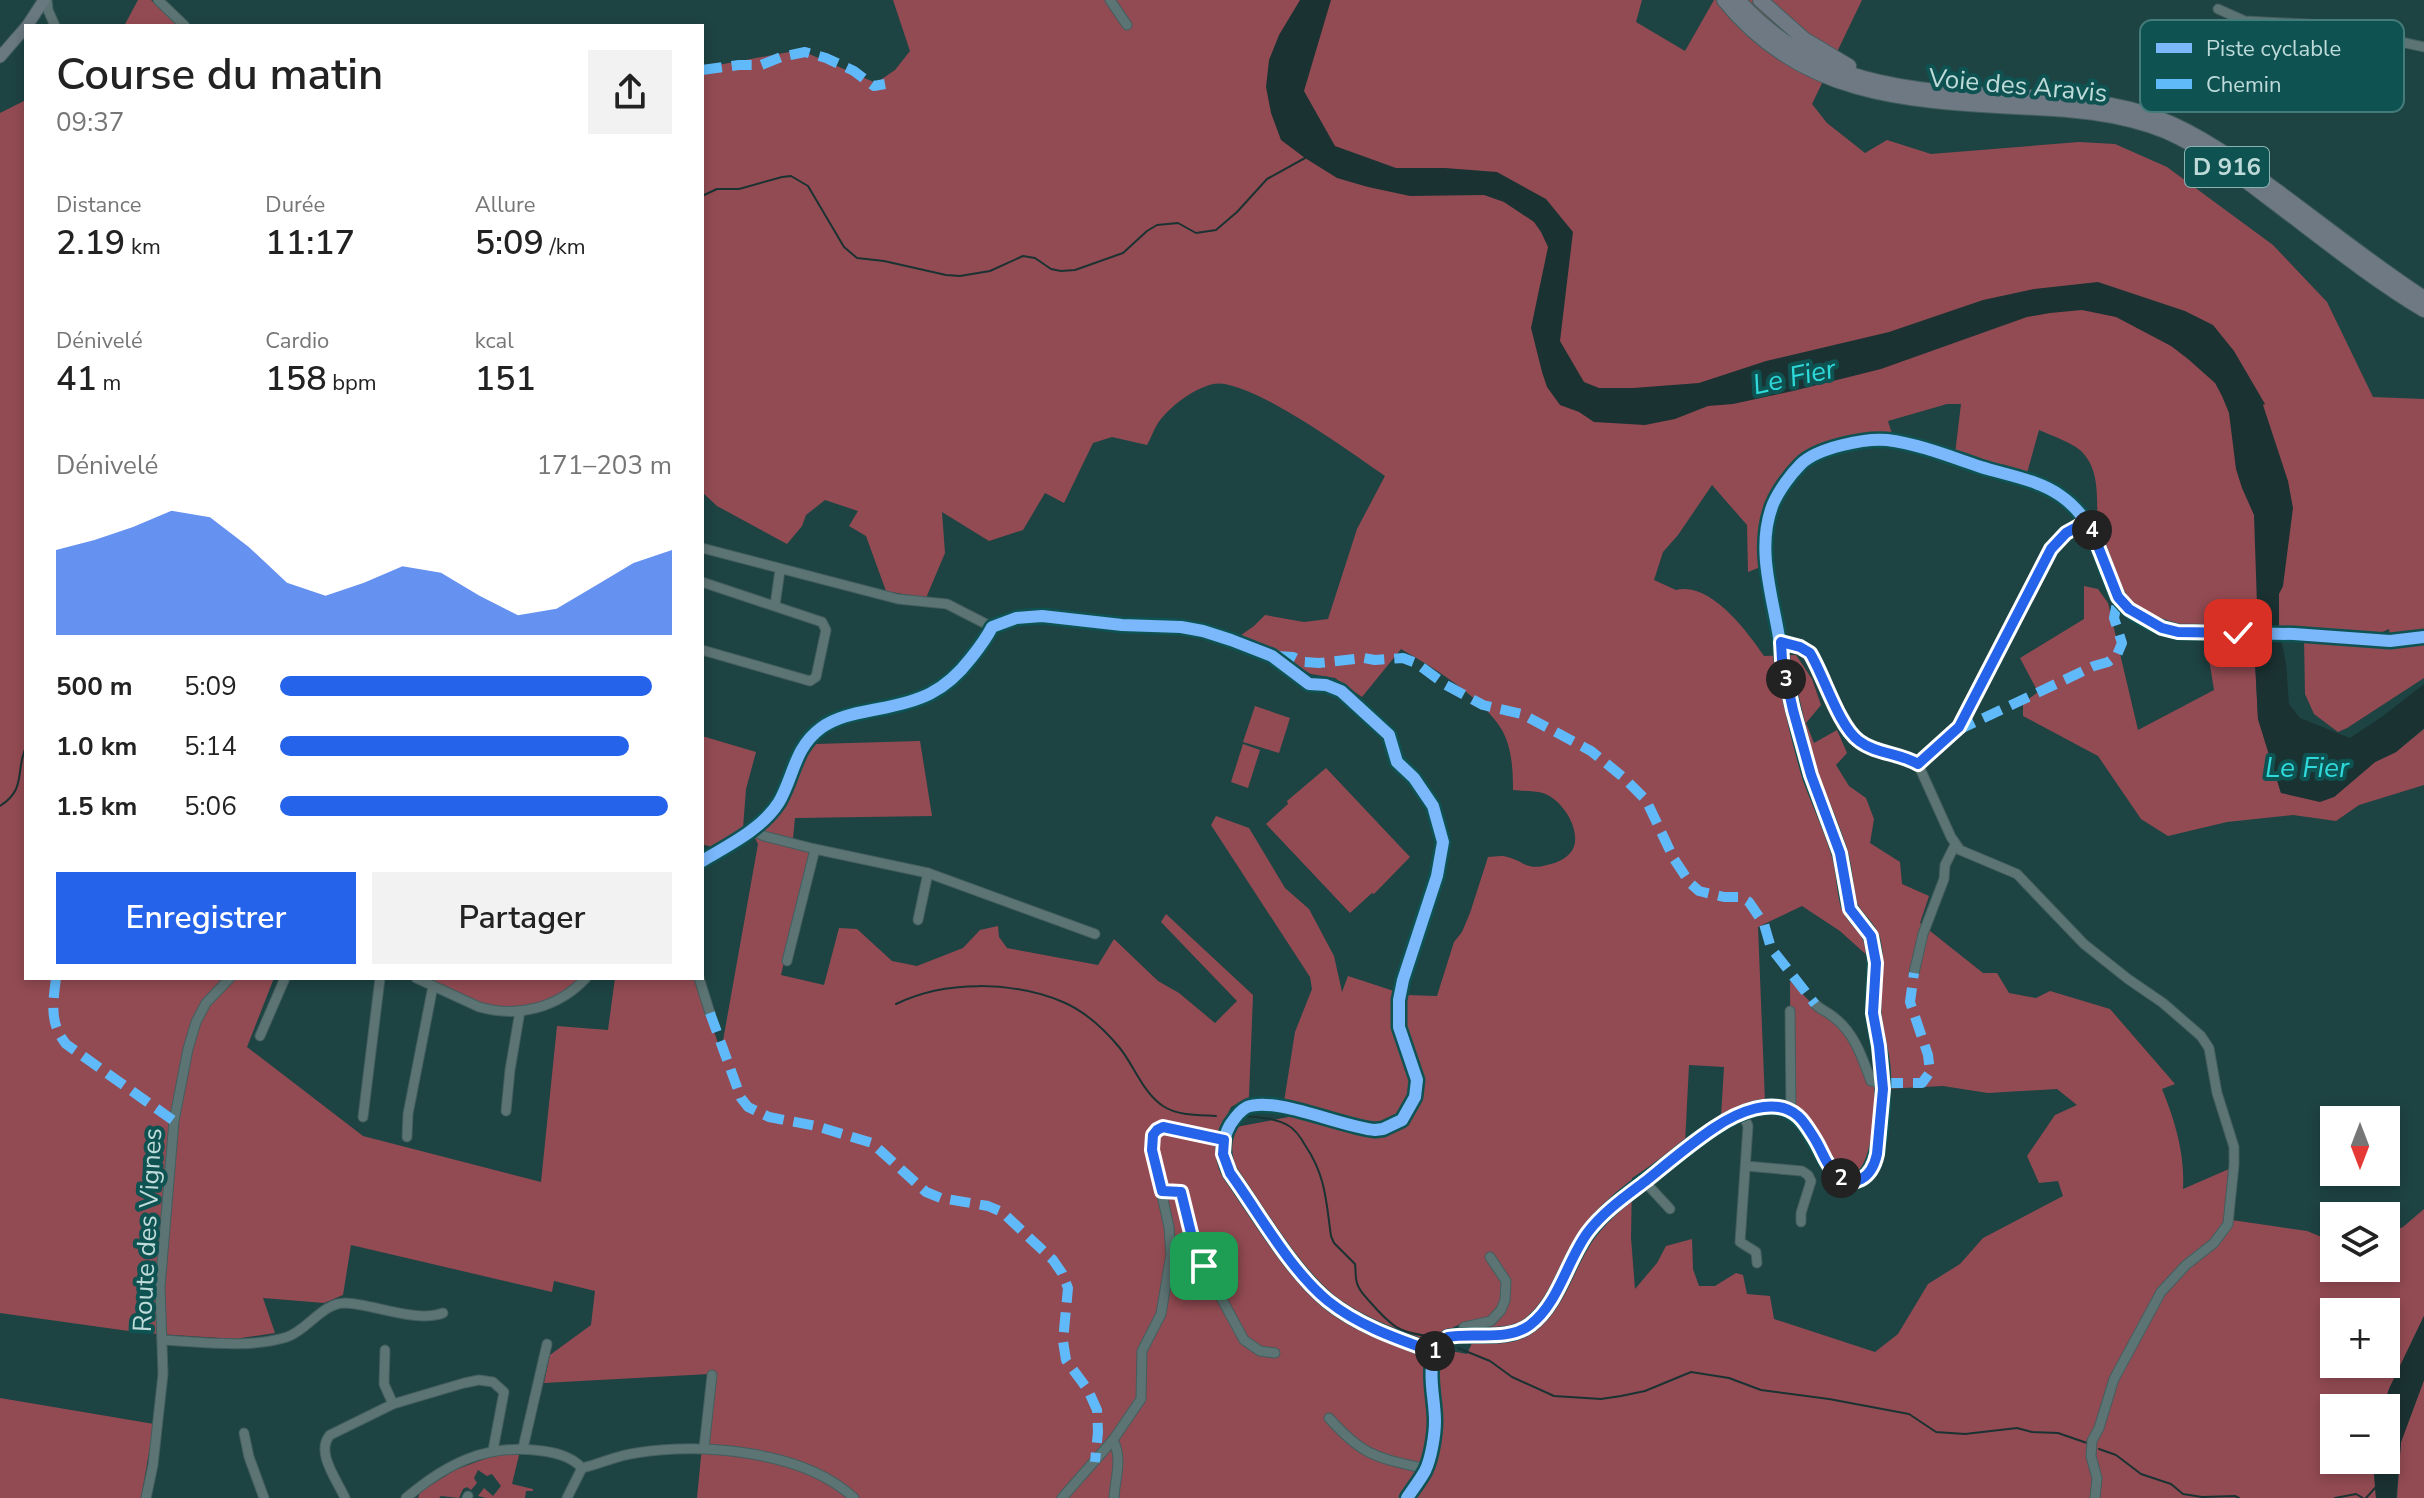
<!DOCTYPE html>
<html lang="fr">
<meta charset="utf-8">
<style>
body{margin:0;font-family:"Nunito Sans",sans-serif;background:#f2f2f2;color:#222;height:100vh;display:flex;flex-direction:column;font-size:30px;white-space:nowrap}
*{box-sizing:border-box;margin:0}
p{font-size:26px;color:#767676}
.icon{flex:none;width:44px;height:44px;fill:none;stroke:currentColor;stroke-width:2;stroke-linecap:round;stroke-linejoin:round}
.map{position:relative;flex:1;overflow:hidden}
.sheet{position:absolute;left:24px;top:24px;width:680px;height:956px;display:flex;flex-direction:column;background:#fff;border-radius:0px;box-shadow:0 4px 12px #0003}
.sheet>*{flex:none}
.needle{width:52px;rotate:180deg}
.buttons{position:absolute;left:2320px;top:1106px;display:grid;gap:16px}
.buttons a{display:grid;place-items:center;width:80px;height:80px;border-radius:0px;background:#fff;box-shadow:0 4px 12px #0003;font-size:40px}
.pin{position:absolute;display:grid;place-items:center;width:68px;height:68px;color:#fff;margin:-34px;border-radius:16px;box-shadow:0 4px 12px #0006}
.km{position:absolute;width:40px;height:40px;margin:-20px;border-radius:50%;background:#222;color:#fff;font-size:22px;line-height:40px;text-align:center}
.round{display:grid;place-items:center;flex:none;width:84px;height:84px;border-radius:0px;background:#f2f2f2}
.overview{display:flex;align-items:center;justify-content:space-between;height:136px;padding:0 32px}
h1{font-size:44px;font-weight:600;line-height:60px}
.stats{display:grid;grid-template-columns:repeat(3,1fr);gap:12px;height:136px;padding:8px 32px}
.stats div{display:grid;align-content:center}
.stats b{font-size:34px;font-weight:600}
.stats small{font-size:22px;font-weight:400}
.stats p{font-size:22px}
.chart{height:224px;padding:16px 32px}
.chart p{display:flex;justify-content:space-between}
.chart svg{width:100%;height:144px;margin-top:8px;fill:#2563eb;opacity:.7}
.action{display:flex;gap:16px;margin-top:auto;padding:16px 32px}
.action a{flex:1;height:92px;border-radius:0px;background:#2563eb;color:#fff;font-size:32px;font-weight:600;line-height:92px;text-align:center}
.action a+a{background:#f2f2f2;color:#222}
ul{padding:0 32px;list-style:none;font-size:26px}
li{display:grid;grid-template-columns:128px 96px 1fr;align-items:center;height:60px}
li i{height:20px;border-radius:10px;background:#2563eb}
.map>svg:first-child{display:block}
.green{fill:#934b53;fill-rule:evenodd}
.water{fill:#1b3232}
.lines{fill:none;stroke-linecap:round;stroke-linejoin:round}
.stream{stroke:#1b3232;stroke-width:2}
.minor-casing{stroke:#435e5e;stroke-width:11}
.major-casing{stroke:#435e5e;stroke-width:13}
.highway-casing{stroke:#435e5e;stroke-width:16}
.minor{stroke:#5c7473;stroke-width:9}
.major{stroke:#6a7880;stroke-width:11}
.highway{stroke:#6e7984;stroke-width:14}
.quiet{stroke:#60bafa;stroke-width:10;stroke-dasharray:20 10;stroke-linecap:butt}
.cycleway-casing{stroke:#0f5252;stroke-width:17}
.cycleway{stroke:#7ab7fb;stroke-width:12}
.route-casing{stroke:#fff;stroke-width:16}
.route{stroke:#2563eb;stroke-width:10}
.labels{text-anchor:middle;stroke-width:8;stroke-linejoin:round;paint-order:stroke}
.shield{fill:#0f5252;stroke:#8ab2b1;stroke-width:2}
.shield-label{font-size:24px;font-weight:bold;fill:#bedbda}
.street-label{font-size:26px;fill:#bedbda;stroke:#0f5252}
.water-label{font-size:28px;font-style:italic;fill:#2fd9da;stroke:#0f5252}
.key{fill:#0f5252;stroke:#447b7b;stroke-width:2}
.key-label{font-size:22px;fill:#bedbda}
</style>
<div class="map">
<svg width="2424" height="1498" viewBox="0 0 2424 1498">
<rect width="100%" height="100%" fill="#1e4343"/>
<g class="green">
<path d="M138,0H151L176,23L175,26H124Z"/>
<path d="M893,0H1642L1636,22L1685,51L1714,0H1862L1812,104L1827,123L1865,153L1887,140L1931,154L2079,142L2115,144L2167,167L2273,245L2327,302L2373,397L2424,399V633L2390,637L2389,629L2378,634C2333,632 2288,629 2243,627C2214,626 2185,633 2158,620C2137,611 2114,588 2114,565C2083,534 2111,484 2083,453C2076,444 2050,435 2039,430L2027,473L1955,454L1961,404H1947L1888,421L1893,437L1869,435L1838,439L1798,457L1763,509L1758,568L1748,572L1747,525L1712,485L1678,535L1663,552L1654,580L1676,590C1710,581 1747,631 1764,656L1796,655L1812,679L1821,705L1806,723L1814,743L1837,730L1847,753L1836,765L1849,786L1866,798L1874,819L1870,843L1900,862L1902,884L1929,896L1920,923L1983,973H1997L2009,993L2036,998L2050,991L2110,1009L2175,1084L2162,1089C2175,1121 2185,1154 2183,1189L2229,1169L2225,1219L2307,1231L2334,1242V1268H2386V1234L2403,1227L2424,1209V1316L2389,1389L2383,1408H2334V1460H2373L2376,1498H697L709,1374L544,1383L550,1355L591,1325L595,1291L554,1281L552,1292L351,1245L343,1295L324,1303L263,1298L275,1333L235,1339L143,1333L0,1313V113L26,100V978H274L247,1047L363,1136L541,1182L557,1026L608,1030L615,978H696L721,1052L758,844L751,830L715,848L702,844V736L756,752L746,789L743,828L776,819L806,752L815,744L920,741L932,816L795,818L792,848L810,852L781,975L824,985L839,928L857,929L892,961L917,966L963,948L980,930L998,926L999,937L1007,948L1098,965L1114,939L1158,981L1179,993L1215,1023L1237,1001L1161,922L1166,914L1253,995L1249,1097L1231,1107L1220,1130L1299,1115L1334,1128L1333,1114L1284,1102L1295,1032L1312,989L1310,977L1211,825L1216,816L1249,828L1285,888L1309,909L1334,956L1342,992L1348,976L1406,995L1437,996L1454,942L1462,932L1470,913L1488,857C1494,857 1502,855 1507,857C1524,861 1527,871 1547,865C1557,863 1568,858 1573,849C1582,830 1562,799 1543,793C1534,791 1522,791 1513,790C1513,770 1512,748 1502,730C1482,697 1434,668 1401,649L1362,697L1335,678L1311,674L1272,653L1237,638L1254,626L1265,615L1304,622L1328,619L1357,529L1385,476C1354,455 1247,376 1213,384C1193,389 1170,406 1158,423C1154,429 1151,438 1147,445L1112,437L1093,443L1064,503L1045,493L1023,530L989,541L942,512L945,553L926,598L886,591L866,536L849,526L858,511L825,500L806,515L802,526L787,544L717,506L702,492V68L800,50L876,83L895,70L910,51ZM1802,906L1840,931L1871,959L1882,1074H1872L1840,1023L1818,1010L1790,981L1791,1111L1846,1180L1871,1171L1884,1089L1943,1086L1988,1093L2057,1089L2077,1105L2055,1115L2027,1156L2039,1183L2058,1181L2063,1196L1983,1238L1960,1264L1928,1284L1898,1334L1875,1352L1774,1319L1770,1296L1747,1294L1743,1275L1736,1273L1715,1286H1699L1693,1269L1692,1239L1666,1246L1657,1263L1635,1289L1631,1238L1632,1178L1685,1143L1689,1065L1724,1067L1721,1117L1742,1106L1765,1102L1758,927ZM2334,1312H2386V1364H2334ZM1483,1319L1467,1354L1430,1347C1445,1329 1459,1322 1483,1319Z"/>
<path d="M2084,586L2098,589L2108,603L2138,730L2214,690L2206,641L2254,638L2258,719L2281,793L2334,797L2375,762L2396,752L2424,729V785L2359,805L2336,821L2293,815L2227,822L2168,836L2141,819L2098,756L2023,716V703L2038,692L2020,658L2084,619Z"/>
<path d="M2304,637L2338,639L2364,645L2424,641V678L2347,728L2338,732L2314,714L2305,694Z"/>
<path d="M1255,706L1290,718L1279,753L1243,742Z"/>
<path d="M1243,744L1260,750L1248,788L1231,782Z"/>
<path d="M1326,768L1410,857L1374,894L1372,893L1350,913L1266,824L1288,804L1287,801Z"/>
<path d="M426,978H589L578,991L559,1004L535,1011L486,1013Z"/>
<path d="M2424,1380V1498H2397L2401,1442Z"/>
<path d="M0,1398L154,1424L141,1498H0Z"/>
<path d="M498,1454L519,1455L512,1484L533,1489V1491H526L525,1498H486L478,1496L484,1488L493,1496L501,1486L492,1474L487,1476L478,1470L474,1478L477,1483L471,1490L467,1487L463,1489L459,1498L441,1496L439,1498H418L420,1492L455,1470Z"/>
</g>
<g class="water">
<path d="M1300,0H1331L1304,91L1335,146L1396,168H1445L1497,172L1546,199L1573,232L1560,341L1584,382L1599,388H1633L1699,383L1766,361L1889,332L1983,300L2034,289L2098,282L2185,311L2213,325L2234,351L2265,404L2263,405L2288,481L2293,508L2283,586L2279,594V630L2286,663L2289,704L2300,718L2350,738L2383,716L2424,684V728L2396,752L2375,762L2334,797L2320,802L2281,793L2258,719L2253,625L2257,605L2254,515L2242,488L2236,469L2229,413L2222,396L2215,383L2188,359L2171,346L2116,317L2082,310L2050,313L2027,317L1881,369L1793,391L1733,404L1708,406L1675,419L1645,425L1594,422L1579,412L1560,405L1547,387L1542,372L1531,328L1548,247L1541,232L1534,222L1504,202L1484,195L1410,196L1368,187L1337,178L1305,158L1281,140L1271,113L1266,87L1269,60L1279,35Z"/>
<path d="M2424,1316V1380L2401,1442L2396,1498H2376L2373,1460H2386V1408H2383L2389,1389Z"/>
</g>
<g class="lines">
<g class="stream">
<path d="M25,42L26,46"/>
<path d="M702,196L717,189H739L782,177L791,176L808,186L844,247L857,258L884,261L946,275L960,276L990,271L1023,256L1035,258L1051,269L1061,271L1075,270L1123,253L1147,231L1157,225L1178,223L1196,233L1216,230L1237,212L1267,179L1305,158"/>
<path d="M0,806C27,789 15,771 26,747"/>
<path d="M896,1004C944,980 1013,981 1063,1002C1084,1011 1104,1029 1119,1047C1134,1065 1143,1093 1163,1106C1178,1116 1199,1115 1216,1116"/>
<path d="M1246,1116C1260,1118 1277,1118 1289,1126C1296,1130 1301,1138 1305,1145C1326,1176 1326,1201 1331,1236L1334,1243L1355,1264C1356,1270 1355,1277 1357,1283C1359,1291 1365,1296 1371,1303C1394,1329 1400,1333 1435,1337"/>
<path d="M1458,1348L1490,1361L1512,1377L1554,1396L1601,1399L1621,1396L1645,1391L1691,1372L1729,1378L1761,1390L1829,1399L1909,1414L1936,1432L1965,1434L2017,1428L2032,1432L2058,1433L2087,1443"/>
<path d="M2099,1449L2116,1455L2141,1474L2171,1484L2183,1494L2202,1497L2235,1496L2239,1498"/>
<path d="M2335,1498L2356,1494L2363,1498"/>
<path d="M2366,1498L2376,1487"/>
</g>
<g class="minor-casing">
<g id="minor">
<path d="M47,0L48,10L55,26"/>
<path d="M158,0L185,26"/>
<path d="M1110,0L1127,25"/>
<path d="M2218,9L2245,21L2323,25L2424,47"/>
<path d="M2086,522L2066,533L2051,549L1959,727L1918,764L1951,837L1960,850L2017,874L2084,944L2128,979L2163,1003L2201,1036L2209,1048L2217,1093L2234,1147V1165L2228,1224L2214,1243L2186,1265L2161,1292L2114,1379L2099,1428L2092,1441L2091,1456L2097,1478L2095,1498"/>
<path d="M702,548L898,599L947,604L992,627"/>
<path d="M702,582L822,622L826,630L816,677L810,681L702,650"/>
<path d="M775,605L780,570"/>
<path d="M1781,642L1800,647L1810,653C1824,676 1839,727 1859,741C1876,754 1900,753 1918,764"/>
<path d="M752,830L764,836L815,849L928,873L1095,934"/>
<path d="M702,861C729,845 762,829 779,802C794,776 794,748 821,728C837,716 858,713 878,709C920,701 944,693 971,658C979,648 986,639 992,627L1016,618L1042,616L1122,625L1181,627L1203,631L1231,640L1272,656L1309,684L1326,685L1341,691L1389,735L1397,762L1414,778L1433,806L1443,842L1437,876L1403,980L1399,1000V1027L1417,1080L1415,1097L1402,1120L1383,1129L1375,1130C1342,1127 1275,1096 1247,1107C1239,1111 1234,1119 1230,1125C1221,1141 1222,1157 1230,1173C1259,1214 1290,1269 1328,1301C1359,1326 1398,1338 1434,1352"/>
<path d="M918,920L928,873"/>
<path d="M787,961L815,849"/>
<path d="M1914,973L1923,934L1944,879L1945,865L1955,845"/>
<path d="M416,978L479,1007C518,1018 558,1008 586,978"/>
<path d="M699,978L710,1013"/>
<path d="M1815,1004C1821,1010 1830,1013 1836,1019C1855,1034 1863,1060 1871,1081L1883,1083"/>
<path d="M1790,1011L1791,1111"/>
<path d="M260,1036L285,978"/>
<path d="M506,1111L510,1070L520,1011"/>
<path d="M1738,1114L1745,1119L1748,1126L1740,1242L1756,1252L1757,1263"/>
<path d="M363,1117L380,978"/>
<path d="M407,1137L408,1114L433,986"/>
<path d="M1746,1166L1802,1171L1808,1175L1811,1181L1801,1213V1222"/>
<path d="M1645,1182L1670,1209"/>
<path d="M1162,1191L1181,1192L1192,1237L1204,1266L1244,1340L1260,1351L1275,1353"/>
<path d="M1461,1335L1464,1327L1491,1321L1501,1310L1505,1300L1506,1281L1490,1257"/>
<path d="M162,1340C202,1342 248,1349 287,1337C308,1330 322,1303 345,1303C374,1304 415,1323 443,1313"/>
<path d="M385,1350L384,1384L393,1404"/>
<path d="M1329,1418C1364,1457 1376,1457 1426,1469"/>
<path d="M244,1433L249,1457L264,1498"/>
<path d="M1113,1440C1123,1459 1115,1478 1114,1498"/>
<path d="M523,1448L547,1344"/>
<path d="M704,1448L712,1375"/>
<path d="M582,1468C600,1464 618,1455 636,1453C702,1443 803,1450 854,1498"/>
<path d="M146,1498L153,1465L163,1374L160,1287L174,1121L188,1049L196,1022L206,1003L230,978"/>
<path d="M345,1498C337,1480 315,1452 330,1435L393,1404L464,1383L479,1380L493,1382L504,1392L493,1450"/>
<path d="M406,1498C447,1463 487,1443 543,1451C558,1453 572,1457 582,1468"/>
<path d="M467,1498L468,1496"/>
<path d="M567,1498L582,1468"/>
<path d="M1062,1498L1113,1440L1141,1399L1142,1351L1161,1314L1171,1255L1169,1227L1152,1150L1153,1135L1157,1130L1169,1127L1224,1140"/>
<path d="M1407,1498C1413,1489 1420,1480 1425,1471C1431,1459 1435,1435 1435,1421C1435,1390 1421,1360 1448,1337C1474,1332 1507,1342 1530,1325C1559,1303 1567,1261 1588,1233C1612,1201 1649,1179 1679,1154C1828,1033 1801,1183 1854,1181C1885,1180 1884,1088 1882,1066C1880,1048 1874,1030 1873,1012C1872,987 1878,964 1872,940C1868,926 1853,918 1849,905C1844,887 1845,869 1839,851C1831,826 1820,802 1811,778C1799,739 1791,699 1782,660C1778,609 1753,554 1773,504C1779,490 1791,474 1801,464C1817,448 1865,438 1887,440C1919,444 1951,457 1981,467C2007,475 2039,480 2061,496C2099,523 2098,558 2117,595C2128,616 2157,627 2178,632L2294,634L2390,641L2424,637"/>
</g>
</g>
<g class="major-casing">
<g id="major">
<path d="M27,26L44,0"/>
<path d="M0,57L26,27"/>
</g>
</g>
<g class="highway-casing">
<g id="highway">
<path d="M1724,0C1800,95 1904,101 2016,107C2066,109 2117,112 2165,131C2202,147 2235,172 2267,197C2318,235 2369,277 2424,310"/>
<path d="M1738,0C1819,90 1915,91 2027,97C2071,99 2117,102 2158,118C2202,135 2239,163 2277,191C2326,227 2373,265 2424,298"/>
<path d="M1760,0L1804,39L1849,66"/>
</g>
</g>
<use href="#minor" class="minor"/>
<use href="#major" class="major"/>
<use href="#highway" class="highway"/>
<g class="quiet">
<path d="M702,70L739,65H761L781,57L805,52L826,58L854,71L874,86L885,84"/>
<path d="M1276,656L1293,657L1303,662L1319,663L1364,658L1375,660L1403,658L1416,663L1446,685L1483,705L1522,714L1591,751L1623,777L1646,800L1674,859L1690,883L1699,891L1724,897H1741L1749,902L1764,924L1771,948L1815,1004"/>
<path d="M1956,731L2094,666L2108,662L2117,655L2122,643L2114,618L2118,597"/>
<path d="M56,978C53,1003 49,1023 66,1044L174,1121"/>
<path d="M710,1013L741,1098L748,1107L769,1117L816,1126L872,1143L926,1192L941,1198L988,1206L1002,1212L1053,1260L1062,1273L1068,1288L1063,1341L1066,1360L1088,1390L1097,1410L1098,1432L1095,1462"/>
<path d="M1883,1083H1922L1930,1072L1928,1055L1910,1002L1914,973"/>
</g>
<g class="cycleway-casing">
<g id="cycleway">
<path d="M702,861C729,845 762,829 779,802C794,776 794,748 821,728C837,716 858,713 878,709C920,701 944,693 971,658C979,648 986,639 992,627L1016,618L1042,616L1122,625L1181,627L1203,631L1231,640L1272,656L1309,684L1326,685L1341,691L1389,735L1397,762L1414,778L1433,806L1443,842L1437,876L1403,980L1399,1000V1027L1417,1080L1415,1097L1402,1120L1383,1129L1375,1130C1342,1127 1275,1096 1247,1107C1239,1111 1234,1119 1230,1125C1221,1141 1222,1157 1230,1173C1259,1214 1290,1269 1328,1301C1359,1326 1398,1338 1434,1352"/>
<path d="M1407,1498C1413,1489 1420,1480 1425,1471C1431,1459 1435,1435 1435,1421C1435,1390 1421,1360 1448,1337C1474,1332 1507,1342 1530,1325C1559,1303 1567,1261 1588,1233C1612,1201 1649,1179 1679,1154C1828,1033 1801,1183 1854,1181C1885,1180 1884,1088 1882,1066C1880,1048 1874,1030 1873,1012C1872,987 1878,964 1872,940C1868,926 1853,918 1849,905C1844,887 1845,869 1839,851C1831,826 1820,802 1811,778C1799,739 1791,699 1782,660C1778,609 1753,554 1773,504C1779,490 1791,474 1801,464C1817,448 1865,438 1887,440C1919,444 1951,457 1981,467C2007,475 2039,480 2061,496C2099,523 2098,558 2117,595C2128,616 2157,627 2178,632L2294,634L2390,641L2424,637"/>
</g>
</g>
<use href="#cycleway" class="cycleway"/>
</g>
<g class="lines">
<g class="route-casing">
<path id="route" d="M1204,1266L1192,1237L1181,1192L1162,1191L1152,1150L1153,1135L1157,1130L1163,1127L1224,1140L1223,1154L1230,1173C1259,1213 1290,1270 1328,1301C1359,1326 1398,1339 1434,1352L1448,1337C1474,1332 1507,1342 1530,1325C1559,1303 1567,1260 1588,1232C1604,1211 1626,1196 1647,1180C1669,1162 1690,1144 1714,1128C1736,1113 1774,1095 1798,1116C1805,1122 1811,1133 1816,1141C1822,1151 1826,1164 1834,1172C1854,1192 1872,1177 1877,1154L1883,1089L1879,1046L1873,1013L1876,963L1871,936L1850,909L1840,853L1811,775L1793,710L1782,660L1781,642L1800,647L1810,653C1824,676 1839,727 1859,741C1876,754 1900,753 1918,764L1959,727L2051,549L2066,533L2086,522L2096,541L2118,597L2129,609L2162,628L2178,632L2238,633"/>
</g>
<use href="#route" class="route"/>
</g>
<g class="labels">
<rect class="shield" x="2185" y="147" width="84" height="40" rx="6"/>
<g class="shield-label">
<text x="2227" y="175">D 916</text>
</g>
<g class="street-label">
<text transform="translate(2018 85) rotate(5)" y="9">Voie des Aravis</text>
<text transform="translate(147 1230) rotate(-87)" y="9">Route des Vignes</text>
</g>
<g class="water-label">
<text transform="translate(1794 376) rotate(-12)" y="10">Le Fier</text>
<text x="2307" y="777">Le Fier</text>
</g>
</g>
<rect x="2140" y="20" width="264" height="92" rx="12" class="key"/>
<rect x="2156" y="43" width="36" height="10" fill="#7ab7fb"/>
<rect x="2156" y="79" width="36" height="10" fill="#60bafa"/>
<g class="key-label">
<text x="2206" y="56">Piste cyclable</text>
<text x="2206" y="92">Chemin</text>
</g>
</svg>
<div class="buttons">
<a><svg class="needle" viewBox="-14 -14 28 28"><path d="M0-13l5 13h-10z" fill="#e53935"/><path d="M0 13l5-13h-10z" fill="#767676"/></svg></a>
<a><svg class="icon" aria-label="layers" viewBox="0 0 24 24"><path d="M12 4l9 5-9 5-9-5zM3 14l9 5 9-5"/></svg></a>
<a>+</a>
<a>−</a>
</div>
<div class="pin" style="left:1204px;top:1266px;background:#1e9e55"><svg class="icon" aria-label="arrive" viewBox="0 0 24 24"><path d="M6 21V4h12l-3 4 3 4H6"/></svg></div>
<div class="pin" style="left:2238px;top:633px;background:#d93025"><svg class="icon" aria-label="check" viewBox="0 0 24 24"><path d="M5 12l5 5 9-10"/></svg></div>
<b class="km" style="left:1435px;top:1351px">1</b>
<b class="km" style="left:1841px;top:1178px">2</b>
<b class="km" style="left:1786px;top:679px">3</b>
<b class="km" style="left:2092px;top:530px">4</b>
<section class="sheet">
<div class="overview"><div><h1>Course du matin</h1><p>09:37</p></div><a class="round"><svg class="icon" aria-label="share" viewBox="0 0 24 24"><path d="M12 15V3M7 8l5-5 5 5M5 13v7h14v-7"/></svg></a></div>
<div class="stats">
<div><p>Distance</p><b>2.19<small> km</small></b></div>
<div><p>Durée</p><b>11:17</b></div>
<div><p>Allure</p><b>5:09<small> /km</small></b></div>
</div>
<div class="stats">
<div><p>Dénivelé</p><b>41<small> m</small></b></div>
<div><p>Cardio</p><b>158<small> bpm</small></b></div>
<div><p>kcal</p><b>151</b></div>
</div>
<div class="chart"><p><span>Dénivelé</span>171–203 m</p>
<svg viewBox="0 0 160 44" preserveAspectRatio="none"><path d="M0 44V18L10 15L20 11L30 6L40 8L50 17L60 28L70 32L80 28L90 23L100 25L110 32L120 38L130 36L140 29L150 22L160 18V44z"/></svg>
</div>
<ul>
<li><b>500 m</b>5:09<i style="width:95%"></i></li>
<li><b>1.0 km</b>5:14<i style="width:89%"></i></li>
<li><b>1.5 km</b>5:06<i style="width:99%"></i></li>
</ul>
<div class="action"><a>Enregistrer</a><a>Partager</a></div>
</section>
</div>
